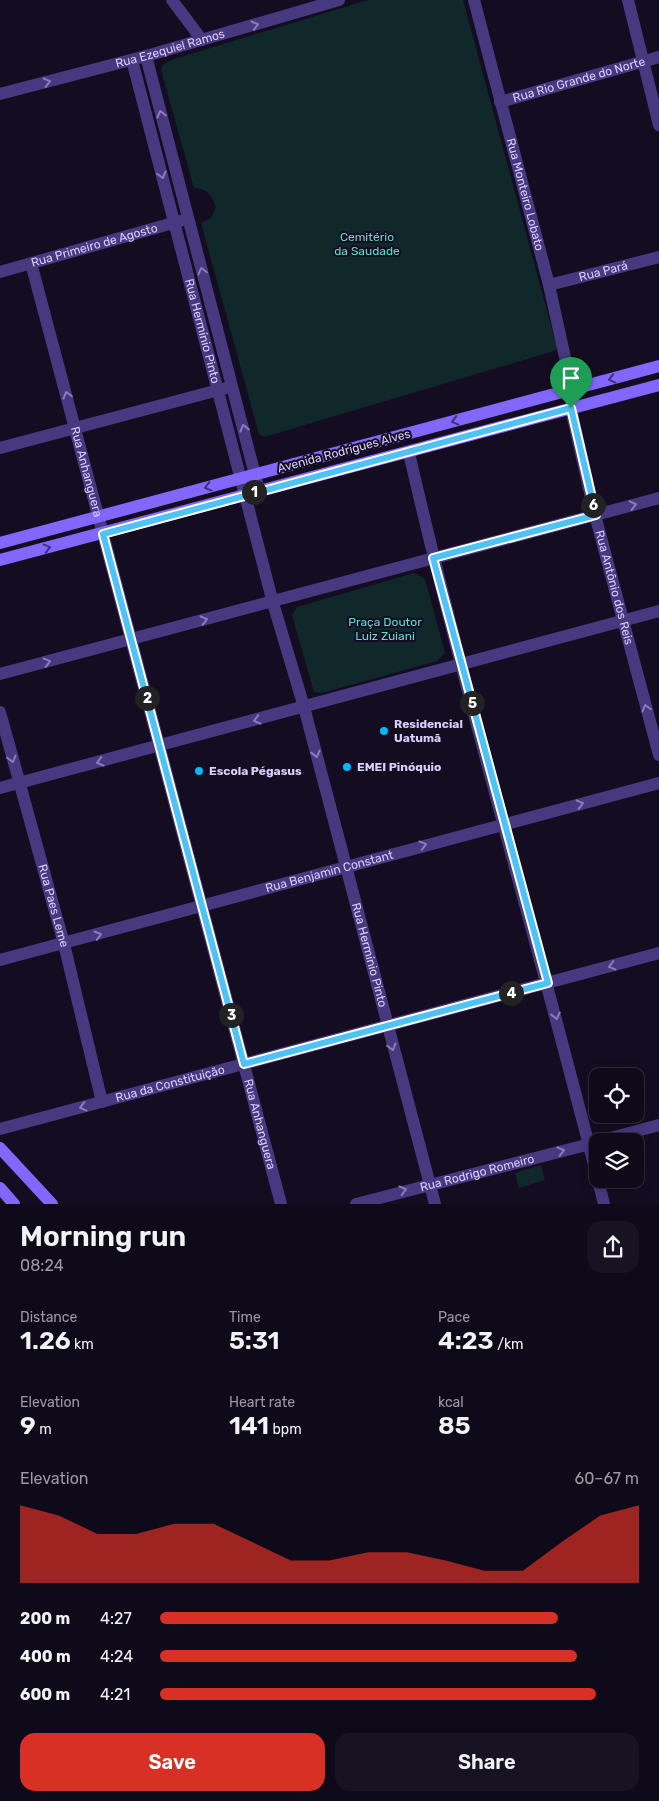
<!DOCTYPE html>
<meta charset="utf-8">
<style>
body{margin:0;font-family:Rubik,sans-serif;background:#181322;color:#f1f3f6;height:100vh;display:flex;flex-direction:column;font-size:19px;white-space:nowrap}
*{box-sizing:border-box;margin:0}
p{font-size:16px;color:#9b9aa2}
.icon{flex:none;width:28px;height:28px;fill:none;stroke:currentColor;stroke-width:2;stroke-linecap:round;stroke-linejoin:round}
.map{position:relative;height:1204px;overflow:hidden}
.panel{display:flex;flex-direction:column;background:#0f0a19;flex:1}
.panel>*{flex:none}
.tools{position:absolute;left:589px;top:1068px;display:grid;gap:10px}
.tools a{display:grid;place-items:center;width:55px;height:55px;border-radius:10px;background:#0f0a19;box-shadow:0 2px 12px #0003,0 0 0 1px #2f2b38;font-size:25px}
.pin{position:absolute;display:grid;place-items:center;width:42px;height:42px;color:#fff;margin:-51px -21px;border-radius:50% 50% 50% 0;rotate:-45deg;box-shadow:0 0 5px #0007}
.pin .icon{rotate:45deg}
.km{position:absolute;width:25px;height:25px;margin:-12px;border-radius:50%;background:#222;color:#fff;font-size:14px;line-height:25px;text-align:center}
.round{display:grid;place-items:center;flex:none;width:52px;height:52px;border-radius:15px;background:#181322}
.summary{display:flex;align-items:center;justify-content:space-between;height:85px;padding:0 20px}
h1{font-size:28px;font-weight:600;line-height:38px}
.figures{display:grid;grid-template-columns:repeat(3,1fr);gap:8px;height:85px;padding:5px 20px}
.figures div{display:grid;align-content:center}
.figures b{font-size:25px;font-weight:600}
.figures small{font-size:14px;font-weight:400}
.figures p{font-size:14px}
.chart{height:140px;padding:10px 20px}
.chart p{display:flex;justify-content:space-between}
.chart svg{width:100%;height:90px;margin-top:5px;fill:#d93025;opacity:.7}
.action{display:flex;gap:10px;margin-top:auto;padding:10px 20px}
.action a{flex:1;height:58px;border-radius:15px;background:#d93025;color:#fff;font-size:20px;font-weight:600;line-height:58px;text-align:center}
.action a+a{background:#181322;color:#f1f3f6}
ul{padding:0 20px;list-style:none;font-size:16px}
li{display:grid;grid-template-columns:80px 60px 1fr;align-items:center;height:38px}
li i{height:12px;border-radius:6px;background:#d93025}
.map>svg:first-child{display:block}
.green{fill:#11282b}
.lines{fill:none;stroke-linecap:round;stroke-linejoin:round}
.minor{stroke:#473980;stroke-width:12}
.secondary{stroke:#8267fd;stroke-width:12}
.oneway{stroke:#8a7cb9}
.oneway2{stroke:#403179}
.route-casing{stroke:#fff;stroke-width:10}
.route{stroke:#4fc3f7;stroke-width:6}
.poi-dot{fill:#03b8f5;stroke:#140d21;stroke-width:2}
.labels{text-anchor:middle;stroke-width:4;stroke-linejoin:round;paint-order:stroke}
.street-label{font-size:12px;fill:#dbcefe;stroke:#140d21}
.park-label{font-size:12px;fill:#5bddd1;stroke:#140d21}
.poi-label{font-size:12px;font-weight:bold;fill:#dbcefe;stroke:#140d21;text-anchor:start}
</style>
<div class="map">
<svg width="659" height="1204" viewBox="0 0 659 1204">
<rect width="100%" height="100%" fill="#140d21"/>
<g class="green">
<path d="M368,0H463L557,348L554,351L264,437L259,434L201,223L211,218L216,207C211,194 208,189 194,188L161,70L163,65L171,60Z"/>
<path d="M414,573L425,579L445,653L437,661L322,693L314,692L292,615L297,607Z"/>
<path d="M541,1165L545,1180L519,1188L515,1173Z"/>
</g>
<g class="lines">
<g class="minor">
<path d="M172,0L202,40"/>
<path id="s1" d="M474,0L549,285L572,389L571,409L595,515L659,755"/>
<path d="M628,0L659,125"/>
<path d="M146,56L259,490"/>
<path id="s2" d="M132,60L273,603L304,707L435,1204"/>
<path id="s3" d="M0,94L146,56L339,0"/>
<path id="s4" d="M500,102L659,57"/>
<path id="s5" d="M31,263L281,1204"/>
<path id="s6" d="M0,272L180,221"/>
<path id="s7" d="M549,285L659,257"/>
<path d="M0,448L226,388"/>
<path d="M409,453C467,705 541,953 604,1204"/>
<path d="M0,674L659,498"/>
<path id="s8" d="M0,712L64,944L102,1102"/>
<path d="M0,788L659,611"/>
<path id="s9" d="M0,960L659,783"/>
<path id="s10" d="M0,1129L659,953"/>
<path d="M599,1141L659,1125"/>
<path id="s11" d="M356,1204L598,1142"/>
</g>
<g class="secondary">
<path d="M0,543L659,366"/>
<path d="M0,560L659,385"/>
<path d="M0,1148L52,1204"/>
<path d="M0,1188L14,1204"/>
</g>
</g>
<defs><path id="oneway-chevron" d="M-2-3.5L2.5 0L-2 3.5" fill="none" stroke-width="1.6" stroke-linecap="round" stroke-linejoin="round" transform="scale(1.25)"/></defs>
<g class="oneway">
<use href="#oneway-chevron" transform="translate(255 25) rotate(-16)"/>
<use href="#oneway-chevron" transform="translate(47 82) rotate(-14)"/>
<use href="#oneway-chevron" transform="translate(161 114) rotate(-104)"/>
<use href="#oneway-chevron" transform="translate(162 175) rotate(75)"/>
<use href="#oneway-chevron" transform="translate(202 271) rotate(-105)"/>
<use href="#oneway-chevron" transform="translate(67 395) rotate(-105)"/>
<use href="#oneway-chevron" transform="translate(244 428) rotate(-104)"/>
<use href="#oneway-chevron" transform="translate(633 505) rotate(-14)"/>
<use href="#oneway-chevron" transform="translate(204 620) rotate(-14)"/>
<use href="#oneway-chevron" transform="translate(47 662) rotate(-15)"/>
<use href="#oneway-chevron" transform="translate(646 708) rotate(-105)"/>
<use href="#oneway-chevron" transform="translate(257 720) rotate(165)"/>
<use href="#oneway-chevron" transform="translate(316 754) rotate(76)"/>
<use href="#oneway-chevron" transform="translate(12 759) rotate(75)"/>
<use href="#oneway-chevron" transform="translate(100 762) rotate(165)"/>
<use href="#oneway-chevron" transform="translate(580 804) rotate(-14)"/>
<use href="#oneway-chevron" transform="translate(423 845) rotate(-15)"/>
<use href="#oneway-chevron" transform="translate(98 935) rotate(-16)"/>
<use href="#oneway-chevron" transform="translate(612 966) rotate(165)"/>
<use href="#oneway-chevron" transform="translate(556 1016) rotate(76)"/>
<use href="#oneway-chevron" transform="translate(392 1047) rotate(75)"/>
<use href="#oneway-chevron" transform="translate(83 1107) rotate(165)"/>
<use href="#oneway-chevron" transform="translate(561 1151) rotate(-14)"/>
<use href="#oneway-chevron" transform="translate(403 1190) rotate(-16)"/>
</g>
<g class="oneway2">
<use href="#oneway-chevron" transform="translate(612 379) rotate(165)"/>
<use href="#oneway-chevron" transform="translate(455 421) rotate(165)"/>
<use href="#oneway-chevron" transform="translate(208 487) rotate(165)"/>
<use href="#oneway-chevron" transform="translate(47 548) rotate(-15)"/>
</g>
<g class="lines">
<g class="route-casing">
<path id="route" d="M571,408L596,515L433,558L548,983L244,1064L103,534Z"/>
</g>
<use href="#route" class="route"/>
</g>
<g class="poi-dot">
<circle cx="384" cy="731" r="5"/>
<circle cx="347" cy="767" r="5"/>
<circle cx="199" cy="771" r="5"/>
</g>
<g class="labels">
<g class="street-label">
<text dy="4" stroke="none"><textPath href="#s3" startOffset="176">Rua Ezequiel Ramos</textPath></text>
<text dy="4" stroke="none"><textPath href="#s4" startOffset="82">Rua Rio Grande do Norte</textPath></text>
<text dy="4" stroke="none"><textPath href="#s1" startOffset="201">Rua Monteiro Lobato</textPath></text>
<text dy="4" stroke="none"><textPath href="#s6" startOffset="98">Rua Primeiro de Agosto</textPath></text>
<text dy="4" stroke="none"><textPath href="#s7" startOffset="56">Rua Pará</textPath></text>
<text dy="4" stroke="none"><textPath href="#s2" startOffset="280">Rua Hermínio Pinto</textPath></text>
<text transform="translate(344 451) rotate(-15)" y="4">Avenida Rodrigues Alves</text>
<text dy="4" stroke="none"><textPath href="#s5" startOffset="216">Rua Anhanguera</textPath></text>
<text dy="4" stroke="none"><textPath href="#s1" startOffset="605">Rua Antônio dos Reis</textPath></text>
<text dy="4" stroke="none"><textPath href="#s9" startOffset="341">Rua Benjamin Constant</textPath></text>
<text dy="4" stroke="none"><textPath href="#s8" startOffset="201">Rua Paes Leme</textPath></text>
<text dy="4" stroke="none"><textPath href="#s2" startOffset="926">Rua Hermínio Pinto</textPath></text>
<text dy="4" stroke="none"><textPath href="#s10" startOffset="176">Rua da Constituição</textPath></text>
<text dy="4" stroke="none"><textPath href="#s5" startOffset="891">Rua Anhanguera</textPath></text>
<text dy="4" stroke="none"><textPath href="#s11" startOffset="125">Rua Rodrigo Romeiro</textPath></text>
</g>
<g class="park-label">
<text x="367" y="241">Cemitério<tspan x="367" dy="14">da Saudade</tspan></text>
<text x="385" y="626">Praça Doutor<tspan x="385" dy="14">Luiz Zuiani</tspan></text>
</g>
<g class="poi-label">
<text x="394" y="728">Residencial<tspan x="394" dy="14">Uatumã</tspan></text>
<text x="357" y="771">EMEI Pinóquio</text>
<text x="209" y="775">Escola Pégasus</text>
</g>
</g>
</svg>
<div class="tools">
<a><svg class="icon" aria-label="locate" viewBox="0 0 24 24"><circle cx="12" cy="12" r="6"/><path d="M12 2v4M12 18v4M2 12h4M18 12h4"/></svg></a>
<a><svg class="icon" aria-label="layers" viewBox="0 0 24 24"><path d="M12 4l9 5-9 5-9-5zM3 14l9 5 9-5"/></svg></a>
</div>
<div class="pin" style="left:571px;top:408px;background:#1e9e55"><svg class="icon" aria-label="arrive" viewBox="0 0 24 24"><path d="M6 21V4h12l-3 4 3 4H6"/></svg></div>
<b class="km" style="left:254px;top:492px">1</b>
<b class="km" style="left:147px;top:698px">2</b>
<b class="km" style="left:231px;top:1015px">3</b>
<b class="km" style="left:511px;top:993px">4</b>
<b class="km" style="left:472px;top:703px">5</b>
<b class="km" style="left:593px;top:505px">6</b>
</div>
<section class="panel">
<div class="summary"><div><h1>Morning run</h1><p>08:24</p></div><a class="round"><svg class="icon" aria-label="share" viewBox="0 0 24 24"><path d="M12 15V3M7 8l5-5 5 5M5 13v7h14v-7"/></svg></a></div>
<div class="figures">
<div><p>Distance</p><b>1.26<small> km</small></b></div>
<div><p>Time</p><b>5:31</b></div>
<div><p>Pace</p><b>4:23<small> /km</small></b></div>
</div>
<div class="figures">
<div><p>Elevation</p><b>9<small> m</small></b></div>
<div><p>Heart rate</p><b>141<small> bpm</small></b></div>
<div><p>kcal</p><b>85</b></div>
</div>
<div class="chart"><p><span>Elevation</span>60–67 m</p>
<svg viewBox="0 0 160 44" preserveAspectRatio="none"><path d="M0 44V6L10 11L20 20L30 20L40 15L50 15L60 24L70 33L80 33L90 29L100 29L110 33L120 38L130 38L140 24L150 11L160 6V44z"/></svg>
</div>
<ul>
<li><b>200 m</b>4:27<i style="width:83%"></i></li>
<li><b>400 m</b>4:24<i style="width:87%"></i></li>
<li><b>600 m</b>4:21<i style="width:91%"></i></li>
</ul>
<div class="action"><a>Save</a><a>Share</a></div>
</section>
